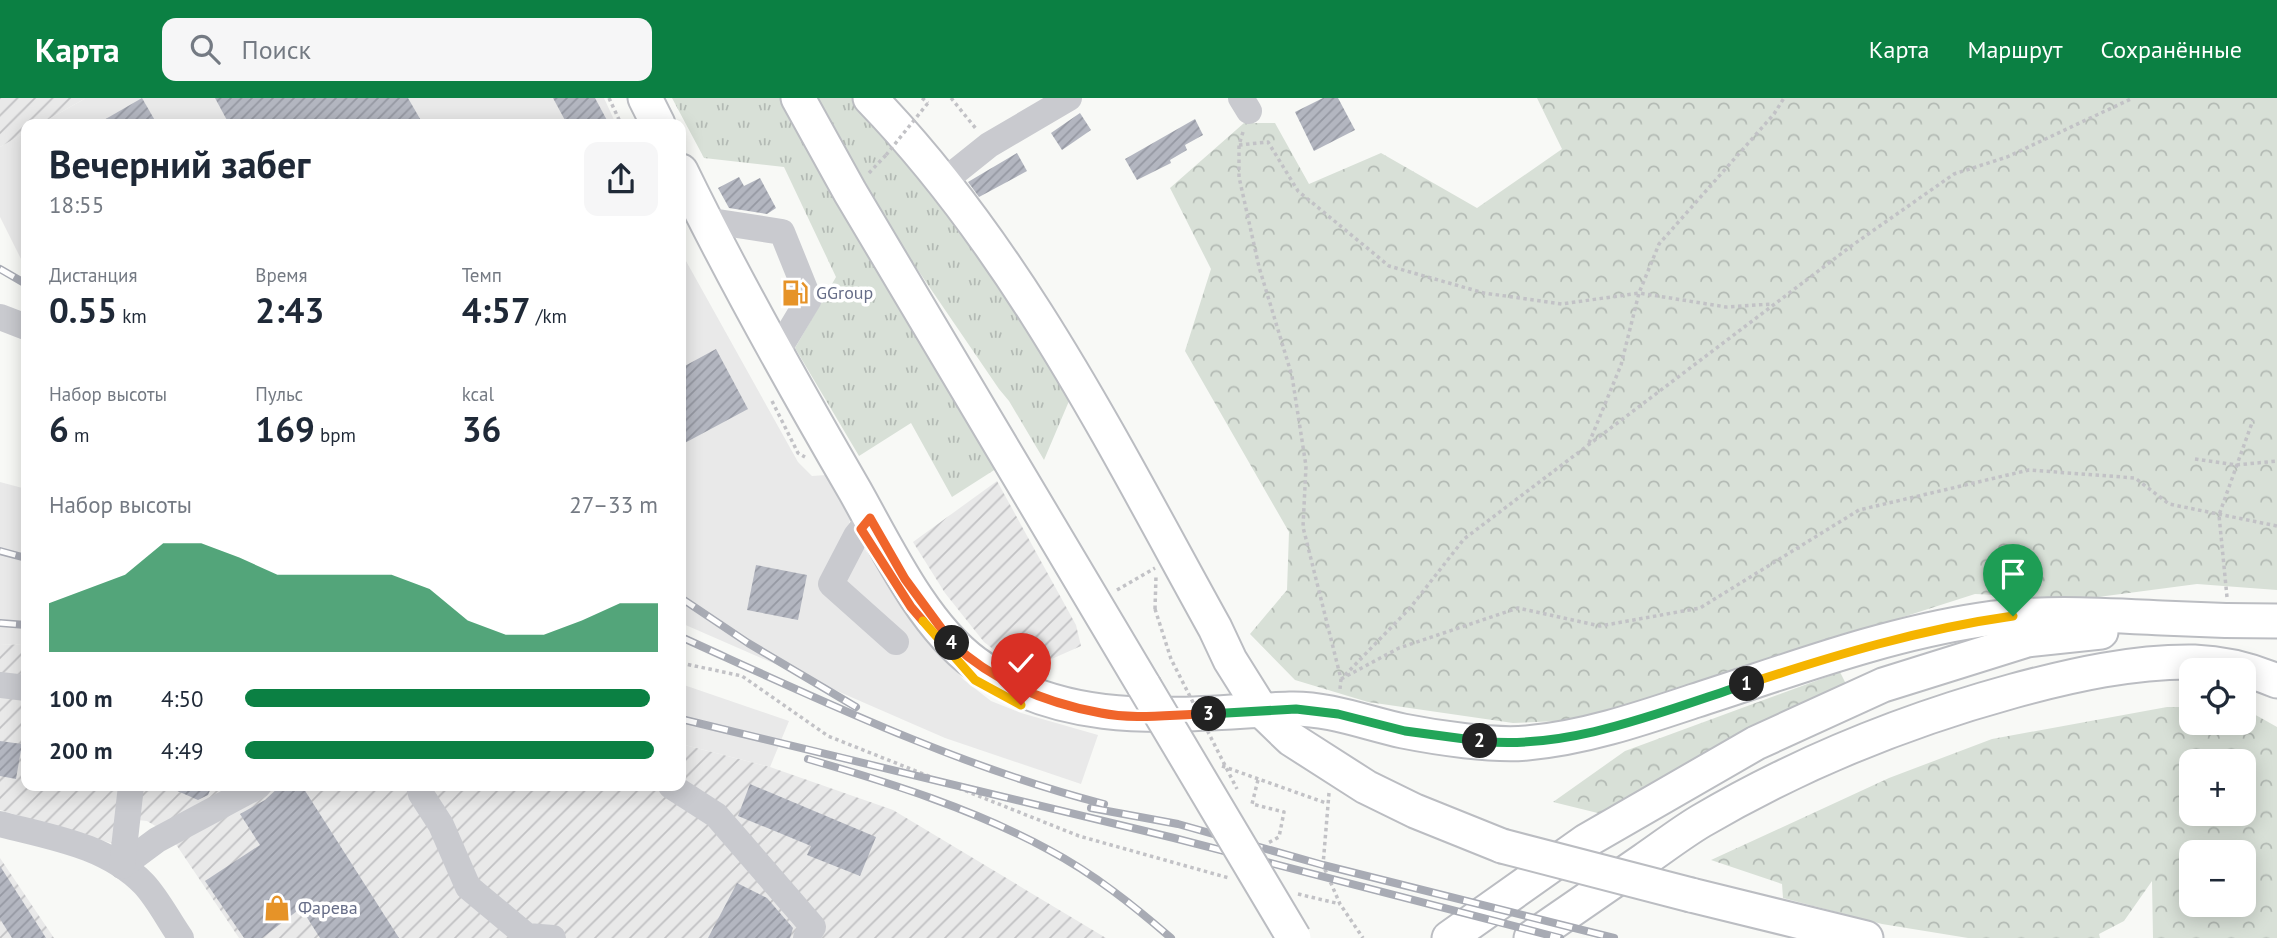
<!DOCTYPE html>
<html lang="ru">
<meta charset="utf-8">
<style>
body{margin:0;font-family:"PT Sans",sans-serif;background:#f6f6f7;color:#1f2937;height:100vh;display:flex;flex-direction:column;font-size:26px;white-space:nowrap}
*{box-sizing:border-box;margin:0}
p{font-size:23px;color:#747a83}
.icon{flex:none;width:38px;height:38px;fill:none;stroke:currentColor;stroke-width:2;stroke-linecap:round;stroke-linejoin:round}
.map{position:relative;flex:1;overflow:hidden}
.sheet{position:absolute;left:21px;top:21px;width:665px;height:672px;display:flex;flex-direction:column;background:#fff;border-radius:14px;box-shadow:0 4px 18px #0003}
.sheet>*{flex:none}
.buttons{position:absolute;left:2179px;top:560px;display:grid;gap:14px}
.buttons a{display:grid;place-items:center;width:77px;height:77px;border-radius:14px;background:#fff;box-shadow:0 4px 18px #0003;font-size:35px}
.pin{position:absolute;display:grid;place-items:center;width:60px;height:60px;color:#fff;margin:-72px -30px;border-radius:50% 50% 50% 0;rotate:-45deg;box-shadow:0 0 7px #0007}
.pin .icon{rotate:45deg}
.km{position:absolute;width:35px;height:35px;margin:-18px;border-radius:50%;background:#222;color:#fff;font-size:19px;line-height:35px;text-align:center}
.round{display:grid;place-items:center;flex:none;width:74px;height:74px;border-radius:14px;background:#f6f6f7}
.headline{display:flex;align-items:center;justify-content:space-between;height:119px;padding:0 28px}
h1{font-size:38px;font-weight:600;line-height:52px}
.metrics{display:grid;grid-template-columns:repeat(3,1fr);gap:10px;height:119px;padding:7px 28px}
.metrics div{display:grid;align-content:center}
.metrics b{font-size:35px;font-weight:600}
.metrics small{font-size:19px;font-weight:400}
.metrics p{font-size:19px}
.chart{height:196px;padding:14px 28px}
.chart p{display:flex;justify-content:space-between}
.chart svg{width:100%;height:126px;margin-top:7px;fill:#0b8043;opacity:.7}
ul{padding:0 28px;list-style:none;font-size:23px}
li{display:grid;grid-template-columns:112px 84px 1fr;align-items:center;height:52px}
li i{height:18px;border-radius:9px;background:#0b8043}
header{display:flex;align-items:center;gap:42px;box-sizing:border-box;height:98px;padding:0 35px;background:#0b8043;color:#fff}
header strong{font-size:33px}
nav{display:flex;gap:38px;margin-inline-start:auto;font-size:24px}
.search{width:490px;height:63px;background:#f6f6f7;display:flex;align-items:center;gap:18px;box-sizing:border-box;padding:0 24px;border-radius:14px;color:#747a83;font-size:26px}
.map>svg:first-child{display:block}
.built{fill:#e9e9e9}
.industrial{fill:url(#industrial-furrows)}
.grass{fill:url(#grass-tufts)}
.forest{fill:url(#forest-crowns);fill-rule:evenodd}
.building{fill:url(#building-hatch)}
.lines{fill:none;stroke-linecap:round;stroke-linejoin:round}
.major-casing{stroke:#bbbdc2;stroke-width:37}
.path{stroke:#c2c2c6;stroke-width:3.5;stroke-dasharray:3.5 3.5;stroke-linecap:butt}
.minor{stroke:#c9cacf;stroke-width:26}
.major{stroke:#fff;stroke-width:33}
.rail-casing{stroke:#a8abb4;stroke-width:8}
.rail{stroke:#fff;stroke-width:5;stroke-dasharray:16;stroke-linecap:butt}
.major-bridge-casing{stroke:#bbbdc2;stroke-width:37;stroke-linecap:butt}
.path-bridge{stroke:#c2c2c6;stroke-width:3.5;stroke-dasharray:3.5 3.5;stroke-linecap:butt}
.major-bridge{stroke:#fff;stroke-width:33}
.split-1-casing{stroke:#fff;stroke-width:14}
.split-2-casing{stroke:#fff;stroke-width:14}
.split-3-casing{stroke:#fff;stroke-width:14}
.split-4-casing{stroke:#fff;stroke-width:14}
.split-5-casing{stroke:#fff;stroke-width:14}
.split-6-casing{stroke:#fff;stroke-width:14}
.split-1{stroke:#f5b400;stroke-width:9}
.split-2{stroke:#22a559;stroke-width:9}
.split-3{stroke:#22a559;stroke-width:9}
.split-4{stroke:#f0652b;stroke-width:9}
.split-5{stroke:#f0652b;stroke-width:9}
.split-6{stroke:#f5b400;stroke-width:9}
.labels{text-anchor:middle;stroke-width:7;stroke-linejoin:round;paint-order:stroke}
.poi-label{font-size:18px;fill:#676e88;stroke:#fff;text-anchor:start}
</style>
<header>
<strong>Карта</strong>
<div class="search"><svg class="icon" aria-label="search" viewBox="0 0 24 24"><circle cx="10" cy="10" r="6"/><path d="M15 15l6 6"/></svg>Поиск</div>
<nav><a>Карта</a><a>Маршрут</a><a>Сохранённые</a></nav>
</header>
<div class="map">
<svg width="2277" height="840" viewBox="0 0 2277 840">
<defs>
<pattern id="industrial-furrows" width="10" height="10" patternUnits="userSpaceOnUse" patternTransform="scale(1.75)"><rect width="10" height="10" fill="#e9e9e9"/><path d="M-1 1l2-2M0 10L10 0M9 11l2-2" fill="none" stroke="#c1c1c3"/></pattern>
<pattern id="grass-tufts" width="24" height="20" patternUnits="userSpaceOnUse" patternTransform="scale(1.75)"><rect width="24" height="20" fill="#d8e0d7"/><path d="M3 7l-1-3M5 7V3M7 7l1-3M15 17l-1-3M17 17v-4M19 17l1-3" fill="none" stroke="#b3bab4"/></pattern>
<pattern id="forest-crowns" width="20" height="18" patternUnits="userSpaceOnUse" patternTransform="scale(1.75)"><rect width="20" height="18" fill="#d8e0d7"/><path d="M2 6a3 3 0 1 1 6 0M12 15a3 3 0 1 1 6 0" fill="none" stroke="#b3bab4"/></pattern>
<pattern id="building-hatch" width="6" height="6" patternUnits="userSpaceOnUse" patternTransform="scale(1.75)"><rect width="6" height="6" fill="#b3b6c0"/><path d="M-1 1l2-2M0 6l6-6M5 7l2-2" fill="none" stroke="#9598a2"/></pattern>
</defs>
<rect width="100%" height="100%" fill="#f8f9f6"/>
<g class="built">
<path d="M86,0H604L616,26H40Z"/>
<path d="M26,34V162L21,161L0,119V49Z"/>
<path d="M681,154L798,364L812,378L826,377L851,420L848,428L939,554L964,582L991,603L1021,615L1098,637L1081,686L945,640L681,525Z"/>
<path d="M0,384L26,391V547L0,546Z"/>
<path d="M681,586L789,623L770,669L681,646Z"/>
</g>
<g class="industrial">
<path d="M0,0H86L40,26H26V34L0,49Z"/>
<path d="M997,383L1076,527L1081,548L1022,574L984,544L945,495L913,444Z"/>
<path d="M0,546L26,547V688H681V646L770,669L893,712L1106,840H239L169,736L147,723L127,721L114,746L0,712Z"/>
<path d="M0,760L54,840H0Z"/>
</g>
<g class="grass">
<path d="M672,0H791L1002,367L952,399L911,325L859,358L795,250L836,179L784,69L704,60Z"/>
<path d="M818,0H854L904,51L1008,193L1072,296L1044,362L1009,303L999,291L898,143Z"/>
</g>
<g class="forest">
<path d="M1537,0H2277V492L2197,486L2083,501L1975,496L1581,622L1513,625L1368,604L1295,582L1250,536L1287,492L1289,434L1185,253L1211,171L1170,90L1244,25H1275L1309,86L1381,55L1477,110L1562,51Z"/>
<path d="M1840,574L1851,596L1614,719L1553,704L1625,653Z"/>
<path d="M2167,609H2191V625H2244L2245,611L2277,629V840H2153L2152,783L2124,823L2099,836L2100,840H1968L1882,826L1783,800L1782,786L1711,762L1889,680L1992,641ZM2191,663H2244V716H2191ZM2191,754H2244V807H2191Z"/>
</g>
<g class="building">
<path d="M142,0L157,26H97Z"/>
<path d="M215,0H408L423,26H229Z"/>
<path d="M553,0H595L609,26H567Z"/>
<path d="M1323,0H1338L1355,32L1314,53L1295,14Z"/>
<path d="M1080,15L1091,32L1062,52L1051,35Z"/>
<path d="M1195,21L1203,37L1185,47L1187,52L1170,62L1171,65L1137,82L1125,61Z"/>
<path d="M1017,55L1027,73L979,99L968,84Z"/>
<path d="M739,79L744,88L760,80L776,110L767,116L729,110L718,90Z"/>
<path d="M716,251L748,311L681,347V270Z"/>
<path d="M756,467L807,477L798,522L747,512Z"/>
<path d="M0,643L22,646L16,681L0,678Z"/>
<path d="M750,686L876,739L860,778L807,757L811,748L738,718Z"/>
<path d="M166,688H212L208,697L198,702Z"/>
<path d="M280,688H302L399,840H320L301,810L262,840H244L205,783L260,747L240,716L265,702Z"/>
<path d="M0,768L46,840H12L0,821Z"/>
<path d="M737,785L767,800L793,830L790,840H708Z"/>
</g>
<g class="lines">
<g class="major-casing">
<g id="major">
<path d="M645,0L658,26"/>
<path d="M798,0L850,94L1144,588"/>
<path d="M870,0C1018,153 1113,346 1215,530L1230,562L1262,613L1291,641L1366,689L1415,713L1502,748"/>
<path d="M681,73C734,182 794,288 855,393C886,448 923,527 975,565C1068,634 1182,615 1290,611C1329,610 1366,625 1403,633C1438,640 1492,648 1527,645C1584,640 1640,621 1694,603C1788,573 1882,537 1980,522C2041,513 2101,517 2162,520C2200,522 2239,523 2277,523"/>
<path d="M1691,797L1866,840"/>
<path d="M1449,840L1586,743L1756,645L1883,587L2027,542L2101,534"/>
<path d="M1531,840C1569,814 1606,788 1644,762C1663,749 1681,735 1701,723C1798,666 1904,623 2013,593C2072,577 2134,563 2195,564C2223,565 2251,572 2277,583"/>
</g>
</g>
<g class="path">
<path d="M609,0L621,26"/>
<path d="M922,0L928,5"/>
<path d="M951,0L977,32"/>
<path d="M1243,34L1239,47V79L1259,169L1292,278L1306,368L1303,429L1341,581L1340,591"/>
<path d="M1239,47L1268,44L1298,93L1389,168L1484,195L1562,206L1639,195L1726,209L1772,206"/>
<path d="M869,75L886,57"/>
<path d="M772,303L798,355L805,359"/>
<path d="M1589,345L1621,267L1639,195L1659,146L1774,16L1784,0"/>
<path d="M2195,361L2236,367L2277,363"/>
<path d="M1117,492L1155,470"/>
<path d="M2227,499L2219,417L2253,322"/>
<path d="M1155,511L1156,478"/>
<path d="M681,565L742,578L828,638L1079,738L1229,780"/>
<path d="M1345,577L1410,510L1464,441L1854,146L1954,76L2007,59L2133,0"/>
<path d="M1341,581L1399,550L1518,510L1600,528L1700,510L1859,412L2029,372L2135,380L2169,406L2277,428"/>
<path d="M1222,668L1326,705"/>
<path d="M1258,682L1252,706L1284,714L1279,739L1266,746"/>
<path d="M1329,695L1323,767L1340,806L1363,840"/>
<path d="M1298,796L1340,806"/>
</g>
<g class="minor">
<path d="M1241,0L1249,13"/>
<path d="M944,83L989,47L1069,0"/>
<path d="M705,122L782,134L809,201L776,256"/>
<path d="M0,219L26,229"/>
<path d="M870,420L856,438L831,486L896,544"/>
<path d="M0,587L26,590"/>
<path d="M419,688L421,696L441,727L468,789L527,838L553,840"/>
<path d="M671,688L716,717L813,829L806,840"/>
<path d="M0,726C50,739 106,747 144,786C158,801 169,823 181,840"/>
<path d="M122,768L157,742L258,688"/>
<path d="M122,768L131,688"/>
</g>
<use href="#major" class="major"/>
<g class="rail-casing">
<g id="rail">
<path d="M0,171L26,186"/>
<path d="M0,453L26,460"/>
<path d="M681,500L748,545L856,609"/>
<path d="M0,525L26,527"/>
<path d="M681,539C818,601 957,668 1104,706"/>
<path d="M681,621L1174,740L1560,840"/>
<path d="M808,661C890,685 974,711 1049,752C1094,776 1133,807 1171,840"/>
<path d="M1091,710L1178,726L1323,767L1614,840"/>
</g>
</g>
<use href="#rail" class="rail"/>
<g class="major-bridge-casing">
<g id="major-bridge">
<path d="M1144,588L1294,840"/>
<path d="M1502,748L1691,797"/>
</g>
</g>
<g class="path-bridge">
<path d="M886,57L928,5"/>
<path d="M1155,511L1171,561L1237,691"/>
</g>
<use href="#major-bridge" class="major-bridge"/>
</g>
<g class="lines">
<g class="split-1-casing">
<path id="split-1" d="M1747,586C1835,557 1921,531 2013,518"/>
</g>
<g class="split-2-casing">
<path id="split-2" d="M1480,643C1568,653 1664,613 1747,586"/>
</g>
<g class="split-3-casing">
<path id="split-3" d="M1209,616L1296,611L1338,616L1405,633L1480,643"/>
</g>
<g class="split-4-casing">
<path id="split-4" d="M952,545C994,584 1046,605 1101,615C1135,622 1174,616 1209,616"/>
</g>
<g class="split-5-casing">
<path id="split-5" d="M923,523L911,509L861,431L870,420L905,481L952,545"/>
</g>
<g class="split-6-casing">
<path id="split-6" d="M923,523L975,582L1021,607"/>
</g>
<use href="#split-1" class="split-1"/>
<use href="#split-2" class="split-2"/>
<use href="#split-3" class="split-3"/>
<use href="#split-4" class="split-4"/>
<use href="#split-5" class="split-5"/>
<use href="#split-6" class="split-6"/>
</g>
<defs>
<g id="fuel-bare" transform="scale(2.1)"><path d="M-5.5-6h7V0h2V4h1.3V-2.5L3-4.5l.8-.8L6-3V5H2.5V1h-1V6h-7ZM-4.2-4.7v3.2H.2V-4.7Z" fill="#e69328" stroke="#fff" stroke-width="2.5" paint-order="stroke"/></g>
<g id="shop-bare" transform="scale(2.1)"><path d="M-5-2.5h2.3a2.7 3.5 0 0 1 5.4 0H5L5.5 6h-11ZM-1.5-2.5h3a1.5 2.3 0 0 0-3 0Z" fill="#e69328" stroke="#fff" stroke-width="2.5" paint-order="stroke"/></g>
</defs>
<g fill-rule="evenodd">
<use href="#fuel-bare" x="795" y="195"/>
<use href="#shop-bare" x="277" y="810"/>
</g>
<g class="labels">
<g class="poi-label">
<text x="816" y="201">GGroup</text>
<text x="298" y="816">Фарева</text>
</g>
</g>
</svg>
<div class="buttons">
<a><svg class="icon" aria-label="locate" viewBox="0 0 24 24"><circle cx="12" cy="12" r="6"/><path d="M12 2v4M12 18v4M2 12h4M18 12h4"/></svg></a>
<a>+</a>
<a>−</a>
</div>
<div class="pin" style="left:2013px;top:518px;background:#1e9e55"><svg class="icon" aria-label="arrive" viewBox="0 0 24 24"><path d="M6 21V4h12l-3 4 3 4H6"/></svg></div>
<div class="pin" style="left:1021px;top:607px;background:#d93025"><svg class="icon" aria-label="check" viewBox="0 0 24 24"><path d="M5 12l5 5 9-10"/></svg></div>
<b class="km" style="left:1747px;top:586px">1</b>
<b class="km" style="left:1480px;top:643px">2</b>
<b class="km" style="left:1209px;top:616px">3</b>
<b class="km" style="left:952px;top:545px">4</b>
<section class="sheet">
<div class="headline"><div><h1>Вечерний забег</h1><p>18:55</p></div><a class="round"><svg class="icon" aria-label="share" viewBox="0 0 24 24"><path d="M12 15V3M7 8l5-5 5 5M5 13v7h14v-7"/></svg></a></div>
<div class="metrics">
<div><p>Дистанция</p><b>0.55<small> km</small></b></div>
<div><p>Время</p><b>2:43</b></div>
<div><p>Темп</p><b>4:57<small> /km</small></b></div>
</div>
<div class="metrics">
<div><p>Набор высоты</p><b>6<small> m</small></b></div>
<div><p>Пульс</p><b>169<small> bpm</small></b></div>
<div><p>kcal</p><b>36</b></div>
</div>
<div class="chart"><p><span>Набор высоты</span>27–33 m</p>
<svg viewBox="0 0 160 44" preserveAspectRatio="none"><path d="M0 44V27L10 22L20 17L30 6L40 6L50 11L60 17L70 17L80 17L90 17L100 22L110 33L120 38L130 38L140 33L150 27L160 27V44z"/></svg>
</div>
<ul>
<li><b>100 m</b>4:50<i style="width:98%"></i></li>
<li><b>200 m</b>4:49<i style="width:99%"></i></li>
</ul>
</section>
</div>
